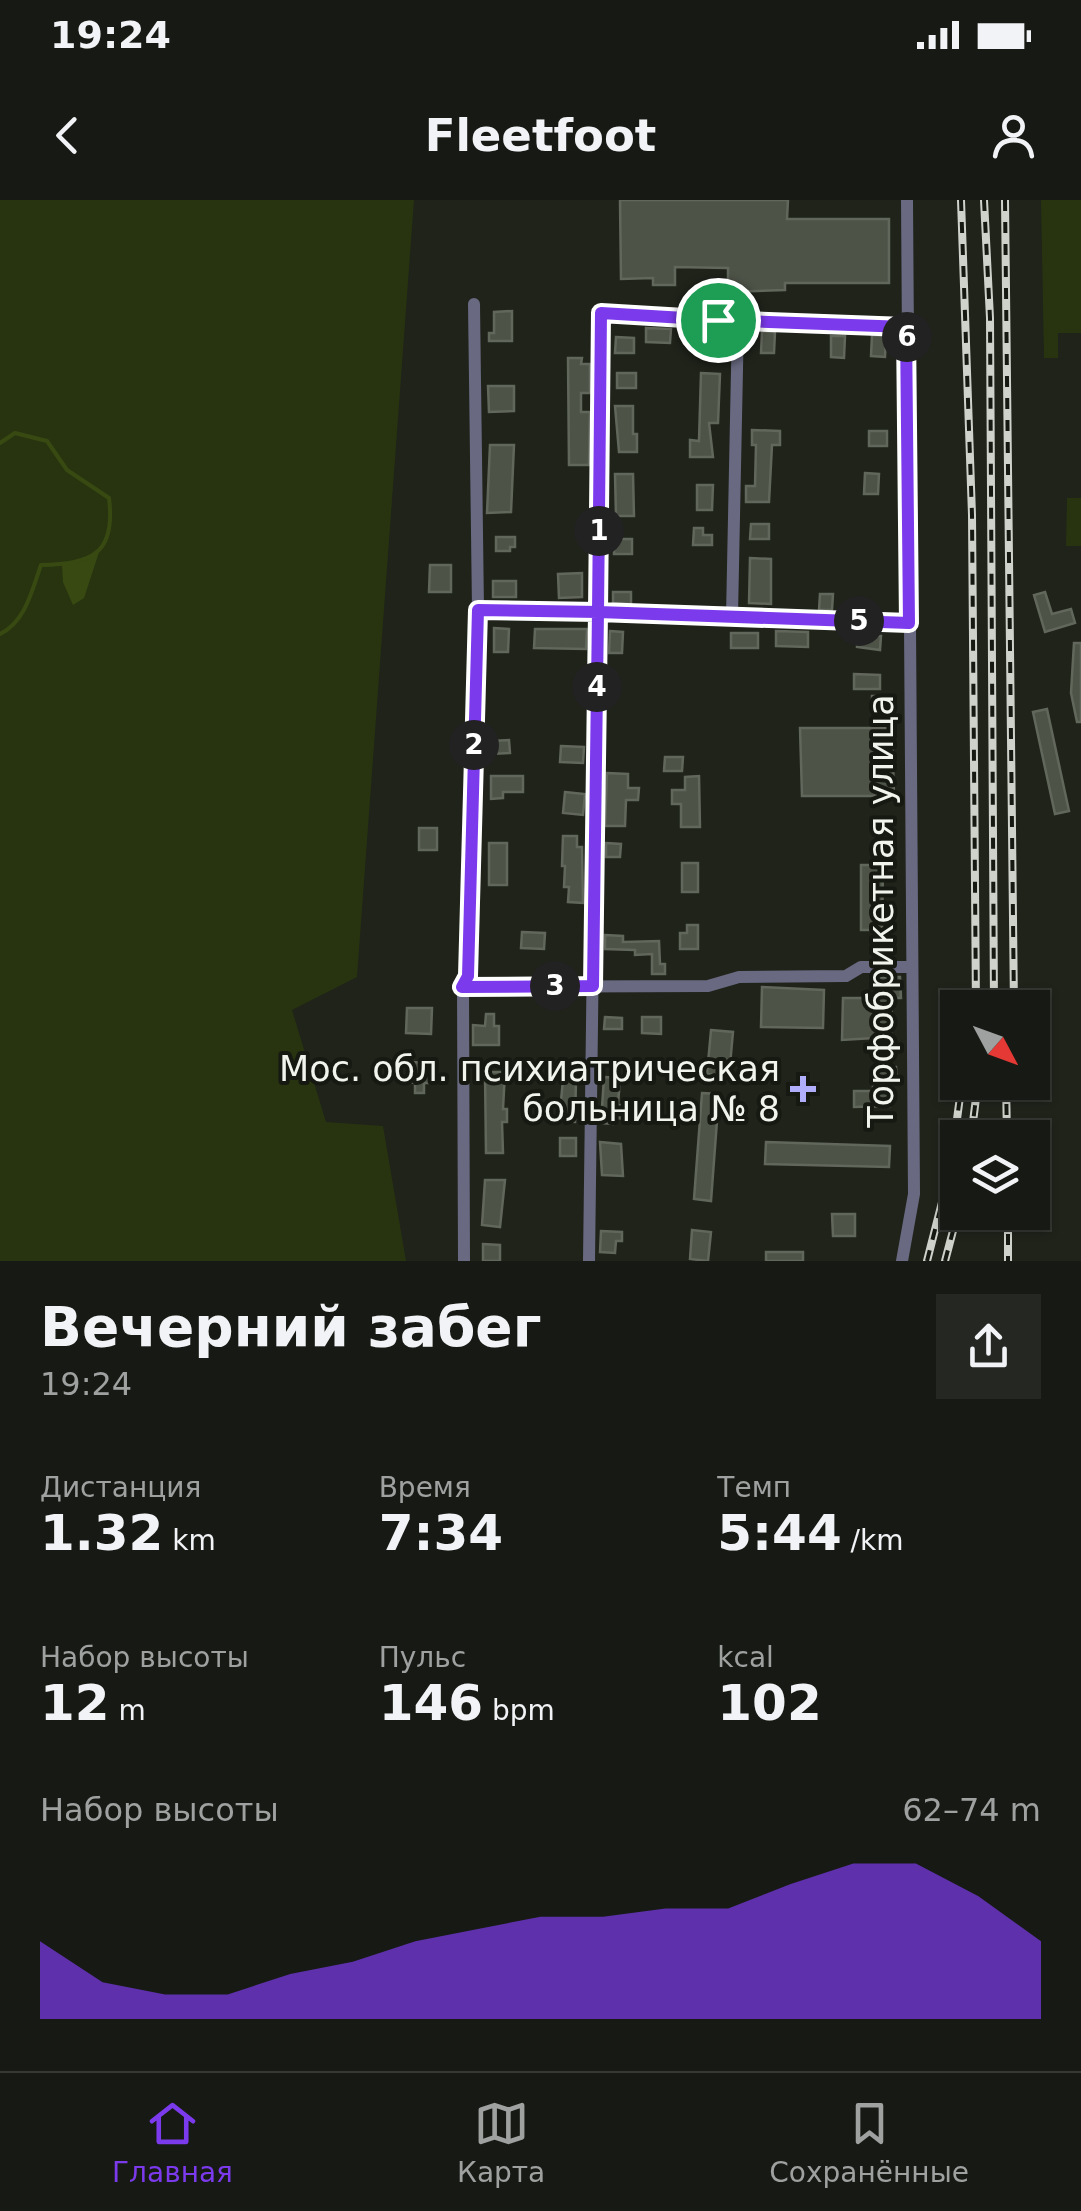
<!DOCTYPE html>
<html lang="ru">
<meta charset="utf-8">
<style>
body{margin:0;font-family:"DejaVu Sans",sans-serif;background:#242722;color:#f1f3f6;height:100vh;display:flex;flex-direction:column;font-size:38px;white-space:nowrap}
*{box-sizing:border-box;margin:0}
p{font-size:32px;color:#9ea1a0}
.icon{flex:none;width:55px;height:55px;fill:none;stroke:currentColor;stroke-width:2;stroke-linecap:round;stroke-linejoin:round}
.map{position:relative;height:1061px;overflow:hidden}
.side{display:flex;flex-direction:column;background:#171a14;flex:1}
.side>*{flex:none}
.needle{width:65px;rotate:131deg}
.fabs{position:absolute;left:940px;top:790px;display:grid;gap:20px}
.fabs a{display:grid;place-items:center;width:110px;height:110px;border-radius:0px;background:#171a14;box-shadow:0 2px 8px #0004,0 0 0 2px #363834;font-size:50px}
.pin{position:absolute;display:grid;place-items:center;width:85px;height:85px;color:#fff;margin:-42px;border:5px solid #fff;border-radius:50%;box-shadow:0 2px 10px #0007}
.km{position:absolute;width:50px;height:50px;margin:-25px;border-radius:50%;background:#222;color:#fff;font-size:28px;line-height:50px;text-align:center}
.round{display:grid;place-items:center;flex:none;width:105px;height:105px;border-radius:0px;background:#242722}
.summary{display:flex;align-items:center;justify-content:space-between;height:170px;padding:0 40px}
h1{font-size:55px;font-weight:600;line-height:75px}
.figures{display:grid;grid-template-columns:repeat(3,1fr);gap:15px;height:170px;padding:10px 40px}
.figures div{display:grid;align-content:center}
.figures b{font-size:50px;font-weight:600}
.figures small{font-size:28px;font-weight:400}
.figures p{font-size:28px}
.chart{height:280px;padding:20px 40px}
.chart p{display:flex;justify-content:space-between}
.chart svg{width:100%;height:180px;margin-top:10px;fill:#7c3aed;opacity:.7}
.status{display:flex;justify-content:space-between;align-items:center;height:70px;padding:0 50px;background:#171a14;direction:ltr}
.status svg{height:28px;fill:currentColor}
header{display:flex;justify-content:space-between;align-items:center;height:130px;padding:0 40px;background:#171a14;font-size:45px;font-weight:600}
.tab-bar{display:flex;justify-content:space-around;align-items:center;height:140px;border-top:2px solid #363834;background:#171a14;font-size:28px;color:#9ea1a0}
.tab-bar a{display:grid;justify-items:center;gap:5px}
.tab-bar .on{color:#7c3aed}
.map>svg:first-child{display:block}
.green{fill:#283410}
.water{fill:#384a11}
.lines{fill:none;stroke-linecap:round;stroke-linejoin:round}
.stream{stroke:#384a11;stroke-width:4}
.building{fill:#4e5348;stroke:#62675c;stroke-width:2.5}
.street{stroke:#696981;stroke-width:12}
.rail-casing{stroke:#cfd2cb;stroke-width:8}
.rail{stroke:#161911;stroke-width:4;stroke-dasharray:11;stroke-linecap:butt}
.route-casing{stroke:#fff;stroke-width:20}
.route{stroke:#7c3aed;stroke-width:12}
.poi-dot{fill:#b0aefa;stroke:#161911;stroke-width:4}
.labels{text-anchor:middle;stroke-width:8;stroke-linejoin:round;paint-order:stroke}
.street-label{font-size:35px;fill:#f1f4ed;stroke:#161911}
.poi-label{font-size:35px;fill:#f1f4ed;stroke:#161911;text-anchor:end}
</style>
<div class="status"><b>19:24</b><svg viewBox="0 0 49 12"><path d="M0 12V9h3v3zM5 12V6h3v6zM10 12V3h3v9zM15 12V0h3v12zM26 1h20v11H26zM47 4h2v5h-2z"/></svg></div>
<header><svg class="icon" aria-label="back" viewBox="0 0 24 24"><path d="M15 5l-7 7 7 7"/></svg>Fleetfoot<svg class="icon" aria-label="person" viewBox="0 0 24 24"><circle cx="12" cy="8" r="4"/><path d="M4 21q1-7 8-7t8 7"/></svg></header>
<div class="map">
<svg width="1081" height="1061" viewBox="0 0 1081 1061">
<rect width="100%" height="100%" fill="#1f231a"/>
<g class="green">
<path d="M0,0H414L357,777L292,810L326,922L383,926L406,1061H0Z"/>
<path d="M1041,0H1081V133H1058V158H1044Z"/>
<path d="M1067,298H1081V346H1066Z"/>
</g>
<path class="water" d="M99,352L84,398L73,405L63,382L62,364L84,361Z"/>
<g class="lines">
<path class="stream" d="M0,243L15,233L47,241L67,270L109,298C116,354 92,364 41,365C32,390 26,421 0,434"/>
</g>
<g class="building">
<path d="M620,0H788L787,19H889V83H785V90L728,92V68L675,67V85H653V78L621,79Z"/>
<path d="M512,111V141H489V133H494V112Z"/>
<path d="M646,128L671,129L670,143L646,142Z"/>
<path d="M762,131L775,132L774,153H761Z"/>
<path d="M696,134H719V151L696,150Z"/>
<path d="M872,135L886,136L885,157L871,156Z"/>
<path d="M831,136H845L844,158L831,157Z"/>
<path d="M616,137L634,138V153H615Z"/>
<path d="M568,158H582L581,164H590V193H581V212H590L589,265H569Z"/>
<rect x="617" y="173" width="19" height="15"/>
<path d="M701,173L720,174L718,223H709L713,257H690V240L699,241Z"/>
<path d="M488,186H514V211L489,212Z"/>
<path d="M615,206H633V234H637V252H619Z"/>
<path d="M752,230L780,231V245H772L769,302H746V286H755L756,245H752Z"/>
<rect x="869" y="231" width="18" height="15"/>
<path d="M490,245H514L511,312L487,313Z"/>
<path d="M865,273L879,274L878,294H864Z"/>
<path d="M615,274H633L634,316H616Z"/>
<path d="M697,285H713L712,310H697Z"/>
<path d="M751,324H769V339H750Z"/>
<path d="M694,328H703V335H712V345H693Z"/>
<path d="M496,337H515V347H510V351H496Z"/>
<rect x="614" y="339" width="18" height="15"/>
<path d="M750,358L771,359V404L749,403Z"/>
<path d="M430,365H451V392H429Z"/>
<path d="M582,373V397L559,398L558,374Z"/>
<rect x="493" y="381" width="23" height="16"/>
<path d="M613,392H631V404L613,403Z"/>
<path d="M1045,392L1052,414L1071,409L1075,423L1045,432L1034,395Z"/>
<path d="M820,394H833L832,410H819Z"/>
<path d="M494,428L509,429L508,452H494Z"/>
<path d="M535,429H587L586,449L534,448Z"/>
<path d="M610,431L623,432L622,453H609Z"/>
<path d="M776,431L808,432V447L776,446Z"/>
<rect x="731" y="433" width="27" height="15"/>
<path d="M857,435L881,436L880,450L857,447Z"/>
<path d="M1074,443H1081V522H1077L1071,493Z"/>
<path d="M854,474L880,475V489H854Z"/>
<path d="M872,496H888L887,509H872Z"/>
<path d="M1047,509L1069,611L1055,614L1033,512Z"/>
<path d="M800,528H892L894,596H802Z"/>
<path d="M509,540L510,553L491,554V541Z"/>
<path d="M561,546L584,547L583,563L560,562Z"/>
<path d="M665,557H683L682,571H664Z"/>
<path d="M607,573L628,574V588H639L638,600H626L625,626H605Z"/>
<path d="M491,576H523V592H503V598L491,599Z"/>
<path d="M699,576L700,627H681V604H672V590H685V577Z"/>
<path d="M565,592L585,594L583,615L563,613Z"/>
<rect x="419" y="628" width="18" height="22"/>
<path d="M563,636H577V647H582L583,703L568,702L569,687H564L565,666H562Z"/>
<rect x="489" y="643" width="18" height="42"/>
<path d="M606,643L621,644L620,657H606Z"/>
<rect x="682" y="663" width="16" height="29"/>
<path d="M861,665H883L882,730H861Z"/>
<path d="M687,725H698V749H680V733H687Z"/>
<path d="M522,732L545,733L544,749L521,748Z"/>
<path d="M605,735L623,736V742L659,741L660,764H665V774H652V754L635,755V750L605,749Z"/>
<path d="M876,777H900L901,798H892L891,837L842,840L843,798H877Z"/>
<path d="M762,787L824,790L823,828L761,827Z"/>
<path d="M407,808H432L431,834L406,833Z"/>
<path d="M486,814H494V826H499V845H473V825L485,826Z"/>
<path d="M605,817L622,818V829H604Z"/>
<path d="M642,817H661V834L642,833Z"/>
<path d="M711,830L733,832L729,876L707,874Z"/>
<path d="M410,862L430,863V883H424V893H415V883L410,882Z"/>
<path d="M896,867L897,882L890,883V906L854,907V891H873V868Z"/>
<path d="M485,872H505L503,909H507V922H502L503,953H486Z"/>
<path d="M604,877L620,878L618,905H631L630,919L613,918V924L601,923Z"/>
<path d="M563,880L576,881L575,922L559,921Z"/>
<path d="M702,893L719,894L711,1001L694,999Z"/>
<rect x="560" y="938" width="16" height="18"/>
<path d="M600,942L621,944L623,976L602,975Z"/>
<path d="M766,942L890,946L889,967L765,964Z"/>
<path d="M485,980H505L500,1027L482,1025Z"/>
<path d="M832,1014H855V1036H833Z"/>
<path d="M692,1030L711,1032L708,1061L690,1059Z"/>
<path d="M601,1031L622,1032V1041H616L615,1053L600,1052Z"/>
<path d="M483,1044L500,1045V1061H483Z"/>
<rect x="766" y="1052" width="37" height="9"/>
</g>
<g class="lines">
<g class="street">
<path d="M478,409L909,423"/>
<path d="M732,416L738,120"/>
<path d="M463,787L708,786L739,777L846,776L861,767H911"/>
<path d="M464,1061L463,787L468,776L478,409L474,104"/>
<path d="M589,1061L601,113L906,127"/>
<path d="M902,1061L914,994L907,0"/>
</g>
<g class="rail-casing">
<g id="rail">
<path d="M961,0L972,315L976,808"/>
<path d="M984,0L990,118L994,808"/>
<path d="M1005,0L1014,808"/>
<path d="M1006,882L1007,938"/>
<path d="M971,938L978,882"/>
<path d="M1008,1012V1061"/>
<path d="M927,1061L950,971L962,882"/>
<path d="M945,1061L958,1012"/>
</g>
</g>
<use href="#rail" class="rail"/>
</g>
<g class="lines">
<g class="route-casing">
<path id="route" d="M718,120L601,113L598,412L478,410L468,776L462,787L593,786L598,412L909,423L906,127L718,120"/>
</g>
<use href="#route" class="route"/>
</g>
<path class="poi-dot" d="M798 874h10v10h10v10h-10v10h-10v-10h-10v-10h10z"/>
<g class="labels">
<g class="street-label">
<text transform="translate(881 711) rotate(-90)" y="12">Торфобрикетная улица</text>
</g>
<g class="poi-label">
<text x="780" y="881">Мос. обл. психиатрическая<tspan x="780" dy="40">больница № 8</tspan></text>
</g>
</g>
</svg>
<div class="fabs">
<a><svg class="needle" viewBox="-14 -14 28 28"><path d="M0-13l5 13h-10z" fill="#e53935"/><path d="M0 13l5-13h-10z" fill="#9ea1a0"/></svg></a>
<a><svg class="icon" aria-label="layers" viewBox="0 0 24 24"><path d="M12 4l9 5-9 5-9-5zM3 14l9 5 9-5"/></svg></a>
</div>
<div class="pin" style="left:718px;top:120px;background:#1e9e55"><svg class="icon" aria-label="arrive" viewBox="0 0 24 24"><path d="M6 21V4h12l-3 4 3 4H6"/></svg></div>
<b class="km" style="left:599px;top:331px">1</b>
<b class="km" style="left:474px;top:545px">2</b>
<b class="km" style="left:555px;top:786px">3</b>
<b class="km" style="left:597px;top:487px">4</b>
<b class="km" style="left:859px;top:421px">5</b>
<b class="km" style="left:907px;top:137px">6</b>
</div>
<section class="side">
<div class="summary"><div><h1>Вечерний забег</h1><p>19:24</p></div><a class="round"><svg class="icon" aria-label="share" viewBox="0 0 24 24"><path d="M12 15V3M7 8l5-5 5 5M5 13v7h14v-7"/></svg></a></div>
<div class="figures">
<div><p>Дистанция</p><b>1.32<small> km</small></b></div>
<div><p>Время</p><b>7:34</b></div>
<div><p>Темп</p><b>5:44<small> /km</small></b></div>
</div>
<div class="figures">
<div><p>Набор высоты</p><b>12<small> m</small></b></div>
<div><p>Пульс</p><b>146<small> bpm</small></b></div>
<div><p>kcal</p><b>102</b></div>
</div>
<div class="chart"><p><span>Набор высоты</span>62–74 m</p>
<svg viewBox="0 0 160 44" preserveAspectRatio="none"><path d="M0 44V25L10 35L20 38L30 38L40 33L50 30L60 25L70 22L80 19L90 19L100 17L110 17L120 11L130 6L140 6L150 14L160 25V44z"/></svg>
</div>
</section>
<nav class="tab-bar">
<a class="on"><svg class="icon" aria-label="home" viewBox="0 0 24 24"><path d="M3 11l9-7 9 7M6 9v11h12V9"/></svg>Главная</a>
<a><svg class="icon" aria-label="map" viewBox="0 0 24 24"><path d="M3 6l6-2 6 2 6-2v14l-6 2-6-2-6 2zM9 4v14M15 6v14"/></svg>Карта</a>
<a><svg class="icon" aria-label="saved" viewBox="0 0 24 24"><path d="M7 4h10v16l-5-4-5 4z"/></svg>Сохранённые</a>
</nav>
